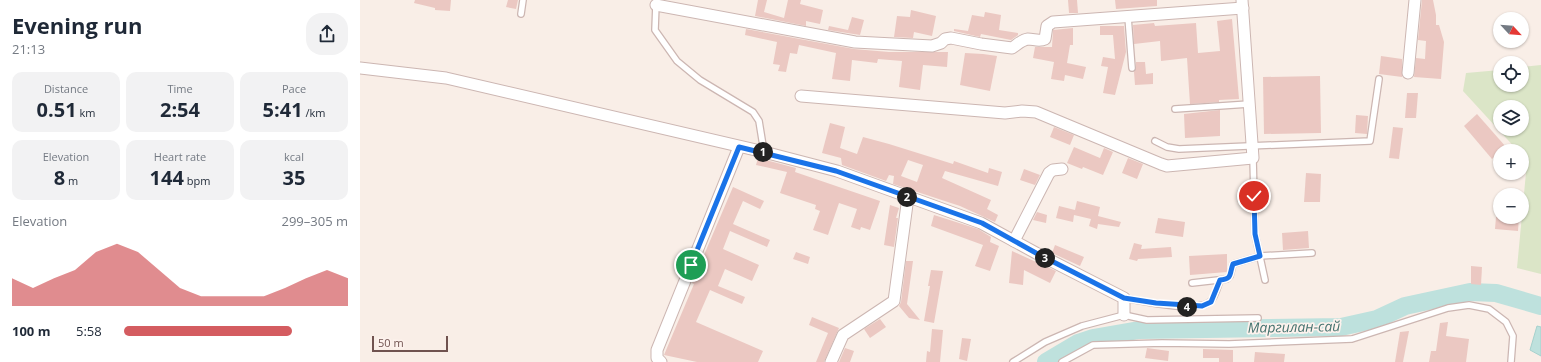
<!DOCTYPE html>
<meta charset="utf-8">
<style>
body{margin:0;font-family:"Open Sans",sans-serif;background:#f2f2f3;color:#1f2937;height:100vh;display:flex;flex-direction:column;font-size:15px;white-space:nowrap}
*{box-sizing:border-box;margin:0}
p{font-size:13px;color:#747a83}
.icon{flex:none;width:22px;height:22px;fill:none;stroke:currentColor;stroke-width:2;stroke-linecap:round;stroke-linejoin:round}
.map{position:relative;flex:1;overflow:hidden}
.sheet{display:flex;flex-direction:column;background:#fff;width:360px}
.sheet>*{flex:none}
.needle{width:26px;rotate:116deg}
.buttons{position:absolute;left:1133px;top:12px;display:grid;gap:8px}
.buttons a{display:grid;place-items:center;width:36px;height:36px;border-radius:50%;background:#fff;box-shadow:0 1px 3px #0004;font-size:20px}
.scale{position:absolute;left:12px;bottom:10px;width:76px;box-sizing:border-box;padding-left:4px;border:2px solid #70524f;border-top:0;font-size:11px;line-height:14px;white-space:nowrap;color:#70524f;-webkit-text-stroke:3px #fdf2ed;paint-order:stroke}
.pin{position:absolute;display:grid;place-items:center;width:34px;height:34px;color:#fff;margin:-17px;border:2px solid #fff;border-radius:50%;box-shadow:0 1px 4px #0007}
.km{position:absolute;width:20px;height:20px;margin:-10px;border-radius:50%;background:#222;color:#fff;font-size:11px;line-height:20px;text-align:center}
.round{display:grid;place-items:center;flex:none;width:42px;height:42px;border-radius:16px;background:#f2f2f3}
.head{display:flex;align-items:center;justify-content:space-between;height:68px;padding:0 12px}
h1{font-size:22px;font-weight:700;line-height:30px}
.metrics{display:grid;grid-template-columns:repeat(3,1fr);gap:6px;height:68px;padding:4px 12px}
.metrics div{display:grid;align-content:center;border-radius:10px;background:#f2f2f3;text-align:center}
.metrics b{font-size:20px;font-weight:700}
.metrics small{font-size:11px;font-weight:400}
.metrics p{font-size:11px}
.chart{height:112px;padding:8px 12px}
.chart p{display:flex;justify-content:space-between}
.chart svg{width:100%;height:72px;margin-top:4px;fill:#d45c60;opacity:.7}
ul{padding:0 12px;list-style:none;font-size:13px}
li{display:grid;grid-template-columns:64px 48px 1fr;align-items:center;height:30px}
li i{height:10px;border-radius:5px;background:#d45c60}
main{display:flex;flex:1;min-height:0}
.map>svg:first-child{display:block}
.green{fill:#dbe5c7;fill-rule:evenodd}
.water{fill:#bee1dd;stroke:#a6d1cd}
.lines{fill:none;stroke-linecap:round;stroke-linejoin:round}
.river{stroke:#bee1dd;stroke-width:18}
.building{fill:#ebc8c2;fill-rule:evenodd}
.lane-casing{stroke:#ccb6b2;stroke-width:8}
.street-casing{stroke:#ccb6b2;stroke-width:13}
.lane{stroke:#fff;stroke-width:5.5}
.street{stroke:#fff;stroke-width:11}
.route-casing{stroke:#fff;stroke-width:8}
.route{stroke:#1a73e8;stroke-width:5}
.labels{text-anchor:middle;stroke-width:3.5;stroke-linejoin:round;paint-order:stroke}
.water-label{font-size:14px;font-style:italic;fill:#45736f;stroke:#fdf2ed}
</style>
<main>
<section class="sheet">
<div class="head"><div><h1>Evening run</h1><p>21:13</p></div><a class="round"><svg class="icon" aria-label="share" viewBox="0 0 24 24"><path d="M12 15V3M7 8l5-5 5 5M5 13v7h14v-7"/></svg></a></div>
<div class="metrics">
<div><p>Distance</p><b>0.51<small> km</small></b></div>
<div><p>Time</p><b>2:54</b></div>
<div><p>Pace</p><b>5:41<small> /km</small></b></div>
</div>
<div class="metrics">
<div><p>Elevation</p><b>8<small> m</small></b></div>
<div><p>Heart rate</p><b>144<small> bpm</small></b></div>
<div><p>kcal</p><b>35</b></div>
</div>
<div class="chart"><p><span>Elevation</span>299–305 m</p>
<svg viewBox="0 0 160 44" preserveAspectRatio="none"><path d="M0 44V27L10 33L20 27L30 22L40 11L50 6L60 11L70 22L80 33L90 38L100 38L110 38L120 38L130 33L140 27L150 22L160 27V44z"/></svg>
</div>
<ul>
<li><b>100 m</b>5:58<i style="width:75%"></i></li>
</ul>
</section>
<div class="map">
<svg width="1181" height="362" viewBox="0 0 1181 362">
<rect width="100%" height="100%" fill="#f9eee7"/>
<path class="green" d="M1181,65V274L1157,268L1167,162L1162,156V151H1158L1103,91L1106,73L1140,70V85H1162V67ZM1140,107H1162V129H1140Z"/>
<path class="water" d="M1177,326L1181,327V356L1170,350Z"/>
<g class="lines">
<path class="river" d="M686,362L718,343L733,338L779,330L981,327L1017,319L1045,306L1110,292L1136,293L1181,306"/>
</g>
<g class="building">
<path d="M55,0H91L90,11L75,10V8L54,3Z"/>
<path d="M148,0H158L156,9L146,7Z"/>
<path d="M398,0H407L404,12L424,18L428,0H441L440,4L463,10L460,24L446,21V26L395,16Z"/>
<path d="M708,0H717L718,13H709Z"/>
<path d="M755,0H797V6L756,9Z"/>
<path d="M1062,0H1073L1076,15V25H1079L1084,42L1081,79L1054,77L1056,58L1065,59L1066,41L1058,40Z"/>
<path d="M551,10L576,16L572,36L554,32L553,38L534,37L537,16L550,17Z"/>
<path d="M625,12L641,15L639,30L658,33V35L651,40L621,34L620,37L594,31V29L608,31L612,15L624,17Z"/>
<path d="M492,17L504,20L500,35L468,30L469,26L488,30Z"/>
<path d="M872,19L879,99L859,100V102L830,104L827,58L801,61L800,41L774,44L773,25L794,23L795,26L836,23L838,53L860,51L857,21Z"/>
<path d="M740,26H764L766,52L755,95L743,93L748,67L741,66L743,57L755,59L753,35H740Z"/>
<path d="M713,28V45H710L707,63L726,67L723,79L705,75L704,81L691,79L694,62L673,58L675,47H692L693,30Z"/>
<path d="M386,29L494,49L529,52H588L587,67L563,65L560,90L539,87L542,61L518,59L517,63L492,60L490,81L472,79L476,53L439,45L437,54L430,53L426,72L418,71L420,65L413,64L417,42L385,35Z"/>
<path d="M605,53L623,54L637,56L630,91L600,85Z"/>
<path d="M1021,56L1042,59V77L1019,74Z"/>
<path d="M776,62H785L786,74L793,73V84L775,85L774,72L776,68Z"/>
<path d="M960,76L961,133L904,134L903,77Z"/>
<path d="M1047,93H1058L1056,118H1045Z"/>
<path d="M860,110V136L825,138L824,114Z"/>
<path d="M1117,114L1146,147L1132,159L1104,126Z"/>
<path d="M996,115L1008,116L1007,134L995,133Z"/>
<path d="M470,123L485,127L480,148L497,154L503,137L529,144L593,164L594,161L628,173L629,168L642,172L638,186L585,171L582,178L631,200L627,209L638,215L635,222L600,206L533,184L534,176L529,175L526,181L482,165L481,158L462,153ZM548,160L563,165L557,182L541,176Z"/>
<path d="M694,127L714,135L710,145L690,137Z"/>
<path d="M1033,127L1043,128L1039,159L1029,158Z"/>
<path d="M714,147L740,158L744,148L753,152L743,175L723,167L722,169L707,163Z"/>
<path d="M398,158L436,168L435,172L520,201L510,230L501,227L500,230L491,227L497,209L479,203L468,235L453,230L460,211L455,209L456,205L420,193L427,172L396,165Z"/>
<path d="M768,158L783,164L777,179L762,173Z"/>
<path d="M664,169L680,175L675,185L660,180Z"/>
<path d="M946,173L961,174L960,202H944Z"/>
<path d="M373,187L404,201L400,209L383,201L373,224L410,240L407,247L370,231L363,249L399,265L392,281L365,269L358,286L385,297L382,304L350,290L336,322L403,351L398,362H337L304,355L334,284L332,283Z"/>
<path d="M717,201L740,207L738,216L761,222L759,227L738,224L737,229L729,226L731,219L714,215L713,222L696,218L699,206L715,210Z"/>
<path d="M530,205L539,208L536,218H538L534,247L524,245Z"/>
<path d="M677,212L687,215L686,223L673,220Z"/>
<path d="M574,215L618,229L631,237L630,242L639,246L630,271L615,266L623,245L571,226Z"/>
<path d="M1136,217H1159L1158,231L1135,229Z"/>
<path d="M798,218L825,222L823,237L795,233Z"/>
<path d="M948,231L949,248L923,250L922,233Z"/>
<path d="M774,243L782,245L781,249L811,247L812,257L778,259L777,261L769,259Z"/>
<path d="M695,245L724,257L720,266L692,253Z"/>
<path d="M652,251L696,271L690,283L664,270L663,285L649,283Z"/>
<path d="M436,252L450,257L448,264L433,259Z"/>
<path d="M867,254V272L830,275L829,256Z"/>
<path d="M546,261H553L547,304L560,320L549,318L539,306L541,302Z"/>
<path d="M1111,266L1122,267L1121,285L1111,284Z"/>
<path d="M571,270L583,271L574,323L564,321L570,286H568Z"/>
<path d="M452,317L479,328L464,362H456L468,333L449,325Z"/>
<path d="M520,319L526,327L510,338L504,329Z"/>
<path d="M1088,322L1086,336L1109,339L1106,362H1069L1071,351H1076L1080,323Z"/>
<path d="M572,329L583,330L580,362H566L567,351L570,352Z"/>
<path d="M1049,331L1043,362H1035L1040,332Z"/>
<path d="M602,338L611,339L607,361L599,359Z"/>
<path d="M485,348L494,351L490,362H479Z"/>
<path d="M787,348L809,351L808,361L785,358Z"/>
<path d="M843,349L873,350V362H859V358H843Z"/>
<path d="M895,352L925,354L924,362H894Z"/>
</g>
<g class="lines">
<g class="lane-casing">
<g id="lane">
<path d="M296,4L295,30L317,61L340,80L393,112L399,121L404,152"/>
<path d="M161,14L163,0"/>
<path d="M768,17L772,68"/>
<path d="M815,109L889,104"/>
<path d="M795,141L807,147L819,149L1010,141L1019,79"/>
<path d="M893,158L895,234L905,280"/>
<path d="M832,283L867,279L870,276L873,264L900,256L952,253"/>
<path d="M764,298C782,301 836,313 850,302C855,298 858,286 860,280"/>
<path d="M653,362L685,342L722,326L764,315L787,320L898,318"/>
<path d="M702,362L733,345L802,343L869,344L992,339L1088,308L1109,305L1129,309L1146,322L1153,336L1151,362"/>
</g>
</g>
<g class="street-casing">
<g id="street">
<path d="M296,5L495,42L572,46L581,43L585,39L591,38L621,44L652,48C657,45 661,40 668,39C674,39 679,42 685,39L687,26L693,22L883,8"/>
<path d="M0,68L86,78L404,152L477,171L621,223L676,253L764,298V315"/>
<path d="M1048,73L1055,0"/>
<path d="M441,96L645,113L662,111L676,112L801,164L807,166L893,158L882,0"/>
<path d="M654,241L689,173L693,170L702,169"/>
<path d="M301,362L297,358V350L379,147"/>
<path d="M471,362L483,335L534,301L548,197"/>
</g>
</g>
<use href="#lane" class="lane"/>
<use href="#street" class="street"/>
</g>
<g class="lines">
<g class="route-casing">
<path id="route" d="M331,265L379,147L476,171L622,223L676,253L764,298L796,303L842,306L851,302L860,280C873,279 869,274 873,264L900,256L895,234L894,196"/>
</g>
<use href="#route" class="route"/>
</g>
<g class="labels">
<g class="water-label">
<text transform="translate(934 327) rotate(-1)" y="5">Маргилан-сай</text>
</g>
</g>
</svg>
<div class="buttons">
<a><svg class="needle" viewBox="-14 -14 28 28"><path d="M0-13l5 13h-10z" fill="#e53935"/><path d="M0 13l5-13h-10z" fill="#747a83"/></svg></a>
<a><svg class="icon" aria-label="locate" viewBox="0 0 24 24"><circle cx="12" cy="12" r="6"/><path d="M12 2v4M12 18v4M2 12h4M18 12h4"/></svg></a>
<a><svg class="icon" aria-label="layers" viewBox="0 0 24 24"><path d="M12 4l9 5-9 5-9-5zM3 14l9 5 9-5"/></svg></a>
<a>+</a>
<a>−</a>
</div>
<div class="scale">50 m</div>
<div class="pin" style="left:331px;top:265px;background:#1e9e55"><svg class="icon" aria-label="arrive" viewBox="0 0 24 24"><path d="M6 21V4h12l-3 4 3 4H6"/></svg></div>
<div class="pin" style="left:894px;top:196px;background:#d93025"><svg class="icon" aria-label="check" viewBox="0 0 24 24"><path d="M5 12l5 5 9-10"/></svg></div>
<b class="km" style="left:403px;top:152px">1</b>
<b class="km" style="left:547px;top:197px">2</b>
<b class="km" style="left:685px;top:258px">3</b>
<b class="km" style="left:827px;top:307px">4</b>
</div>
</main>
